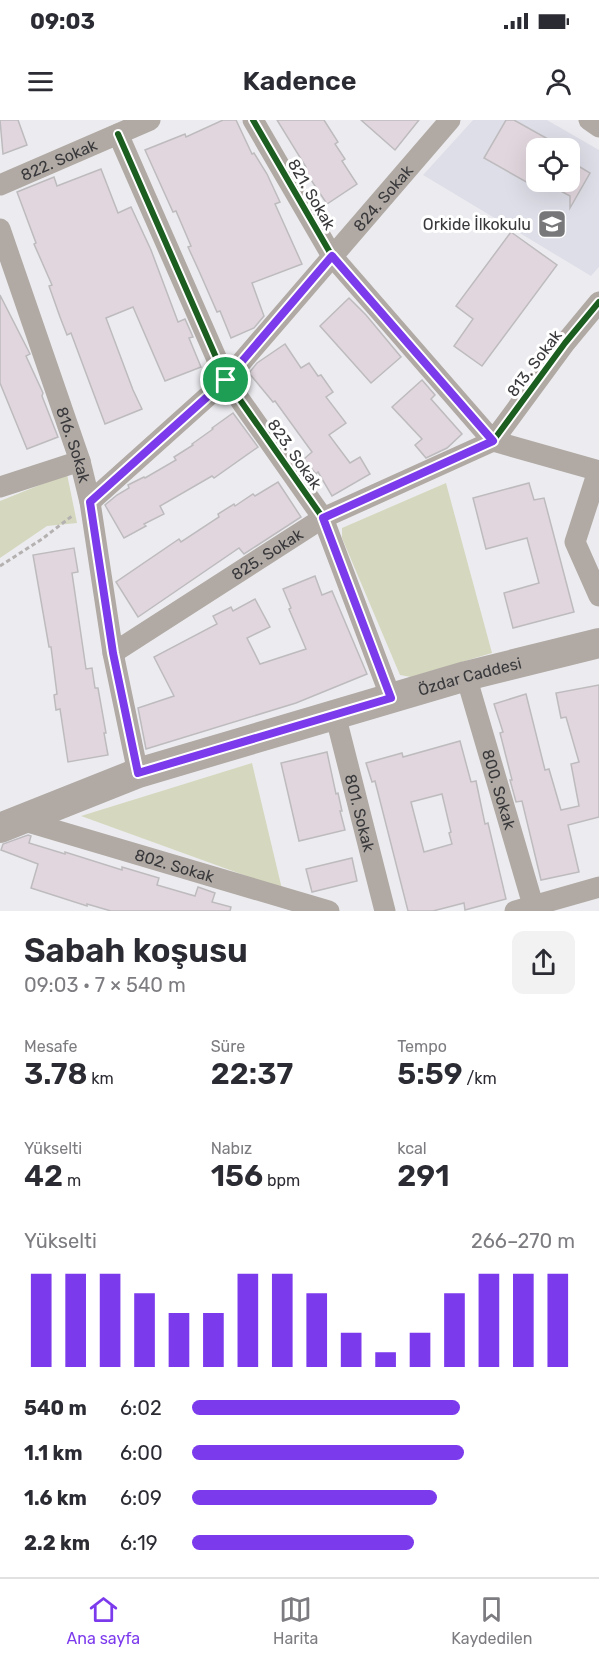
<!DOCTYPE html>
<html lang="tr">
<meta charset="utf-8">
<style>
body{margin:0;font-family:Rubik,sans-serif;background:#f2f2f3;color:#2b2b33;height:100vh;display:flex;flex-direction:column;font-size:22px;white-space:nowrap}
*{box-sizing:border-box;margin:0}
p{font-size:20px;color:#7c7c81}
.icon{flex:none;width:33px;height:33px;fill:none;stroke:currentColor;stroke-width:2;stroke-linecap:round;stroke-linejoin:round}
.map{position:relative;height:791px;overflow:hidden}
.panel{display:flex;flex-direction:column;background:#fff;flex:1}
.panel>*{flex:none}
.fabs{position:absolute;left:526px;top:18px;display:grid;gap:12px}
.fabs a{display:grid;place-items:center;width:54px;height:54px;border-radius:12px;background:#fff;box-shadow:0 6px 24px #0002;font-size:30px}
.pin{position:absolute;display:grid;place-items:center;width:51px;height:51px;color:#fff;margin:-26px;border:3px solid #fff;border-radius:50%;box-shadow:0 2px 6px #0007}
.round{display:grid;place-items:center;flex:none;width:63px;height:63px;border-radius:12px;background:#f2f2f3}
.summary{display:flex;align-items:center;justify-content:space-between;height:102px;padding:0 24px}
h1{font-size:33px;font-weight:600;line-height:45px}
.figures{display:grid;grid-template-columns:repeat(3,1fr);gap:9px;height:102px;padding:6px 24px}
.figures div{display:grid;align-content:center}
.figures b{font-size:30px;font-weight:600}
.figures small{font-size:16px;font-weight:400}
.figures p{font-size:16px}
.chart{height:168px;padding:12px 24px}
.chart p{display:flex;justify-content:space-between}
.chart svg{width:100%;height:108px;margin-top:6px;stroke:#7c3aed;stroke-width:6}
ul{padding:0 24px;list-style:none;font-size:20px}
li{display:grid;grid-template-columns:96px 72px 1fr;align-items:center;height:45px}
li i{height:15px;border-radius:8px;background:#7c3aed}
.status{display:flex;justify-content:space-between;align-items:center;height:42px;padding:0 30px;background:#fff;direction:ltr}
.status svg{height:16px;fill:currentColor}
header{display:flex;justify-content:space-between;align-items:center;height:78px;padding:0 24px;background:#fff;font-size:27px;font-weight:600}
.dock{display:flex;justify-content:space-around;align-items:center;height:84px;border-top:2px solid #e1e1e2;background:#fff;font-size:16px;color:#7c7c81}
.dock a{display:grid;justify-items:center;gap:3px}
.dock .on{color:#7c3aed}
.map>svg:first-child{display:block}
.built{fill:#dedee8;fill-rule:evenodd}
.green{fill:#d5d8be}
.building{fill:#e1d6dd;stroke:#bdbbbd;stroke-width:1.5;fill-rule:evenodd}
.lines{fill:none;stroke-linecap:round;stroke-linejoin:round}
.path{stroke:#b5b1b0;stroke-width:3;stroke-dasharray:4.5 3;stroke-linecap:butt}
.street{stroke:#b1aaa4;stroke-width:21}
.secondary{stroke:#b0a9a4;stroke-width:30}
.cycleway-casing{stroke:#fff;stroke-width:10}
.cycleway{stroke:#1b5e20;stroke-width:6}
.route-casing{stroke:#fff;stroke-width:12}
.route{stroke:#7c3aed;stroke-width:8}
.labels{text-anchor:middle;stroke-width:6;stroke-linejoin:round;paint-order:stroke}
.street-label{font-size:16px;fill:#39393c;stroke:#fff}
.poi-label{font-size:16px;fill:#39393c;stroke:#fff;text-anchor:end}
</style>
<div class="status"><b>09:03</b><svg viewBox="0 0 49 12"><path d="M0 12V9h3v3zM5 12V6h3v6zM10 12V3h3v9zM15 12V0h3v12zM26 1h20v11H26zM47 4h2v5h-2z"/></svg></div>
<header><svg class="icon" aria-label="menu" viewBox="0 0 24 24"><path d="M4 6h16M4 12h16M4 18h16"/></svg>Kadence<svg class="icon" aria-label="person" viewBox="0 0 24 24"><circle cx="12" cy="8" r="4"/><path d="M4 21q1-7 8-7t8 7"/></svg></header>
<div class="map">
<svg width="599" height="791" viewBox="0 0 599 791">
<rect width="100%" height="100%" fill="#ececf0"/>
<path class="built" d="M473,0H547L599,30V147L591,156L423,55ZM537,28H570V62H537Z"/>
<g class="green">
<path d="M67,354L77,403L47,406L0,438V381Z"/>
<path d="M446,363L492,533L411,557L400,555L342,418V408Z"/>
<path d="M252,643L282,769L81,696Z"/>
</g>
<g class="building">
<path d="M0,0H18L27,25L3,34Z"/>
<path d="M223,0H236L252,34L254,33L267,54L280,82L275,84L302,144L252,163L264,196L254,208L231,218L220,191L217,192L199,151L188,127L191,126L176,91L173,92L145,30L185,14L186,17Z"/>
<path d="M277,0H324L338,22L335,24L345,39L342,41L357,64L327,84L303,48L306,47Z"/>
<path d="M361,0H419L395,30Z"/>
<path d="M506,0H514L564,28H537V68L484,38Z"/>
<path d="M570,41L590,53L570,88V76L544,62H570Z"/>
<path d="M101,49L118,93L131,87L151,130L178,202L185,199L193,217L189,218L201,247L165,261L133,187L106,198L133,270L142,289L105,304L71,213L67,215L60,197L49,166L52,165L34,124L36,123L17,72L54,57L57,66Z"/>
<path d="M511,112L557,145L482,246L454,226L473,199L456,186Z"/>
<path d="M0,175L29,232L30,234L26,236L43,273L42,276L58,317L27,329L0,263Z"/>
<path d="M349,178L366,195L401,237L371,263L320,206Z"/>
<path d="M285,224L301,248L309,243L318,256L321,255L333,272L326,277L346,303L329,315L350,343L360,337L370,354L332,376L318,352L316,354L304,339L312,332L275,281L273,282L249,253L257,243Z"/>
<path d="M422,260L435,275L431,279L462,314L447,328L426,338L415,325L422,319L392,287Z"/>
<path d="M233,293L258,327L214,358L212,356L160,386L164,394L144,404L146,406L124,418L105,385L117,375L129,368L128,365L144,357L145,358L176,340L174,337L193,325L192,324L213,309L212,308Z"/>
<path d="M278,362L301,397L244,434L239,428L138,497L116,462L179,419L181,422L219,397L218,394L234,384L235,386L253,374L255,376Z"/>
<path d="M529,363L534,380L544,378L574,492L513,508L504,473L539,463L527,418L486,429L473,378Z"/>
<path d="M74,428L78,452L72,453L86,549L92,548L95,568H98L106,613H104L108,635L68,642L60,589L56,590L54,575L57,574L51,527H49L33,435Z"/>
<path d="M315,456L322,475L332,471L367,554L296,583L146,629L138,588L174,576L154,537L217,504L213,496L231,487L233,491L255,479L270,507L247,518L260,544L306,529L289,489L291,488L283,469Z"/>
<path d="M599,565V697L568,705L579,752L541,760L522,681L516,682L510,660H512L500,613L503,612L494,584L526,574L545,650L549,649L561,690L579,686L571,644L579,642L566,597L561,598L556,573Z"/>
<path d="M460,621L471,662L476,661L485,704L488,703L506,779L465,790L464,783L433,791H408L375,661L372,662L366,643L402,633L403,637ZM442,674L451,712L449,713L452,724L424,732L411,682Z"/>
<path d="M327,632L336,674L338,673L342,691H340L345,710L299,721L281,643Z"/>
<path d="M28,715L31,716L29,723L65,734V732L122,750V747L159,758L157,765L195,776L198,767L215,773L212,782L231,787L230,791H111L87,784V786L31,768L38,744L1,730L3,724Z"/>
<path d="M352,738L357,761L312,772L306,749Z"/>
</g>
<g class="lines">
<path class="path" d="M0,446L42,419L72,396"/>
<g class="street">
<path d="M253,0L332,136L493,321L565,223L599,182"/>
<path d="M589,0L599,7"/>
<path d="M118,14L226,260L323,398L391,578"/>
<path id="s1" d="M0,65L150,0"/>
<path id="s2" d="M0,109L80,341L90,382L113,533L138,653"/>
<path d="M598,351L575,422L599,476"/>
<path d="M0,367L80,341"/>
<path id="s3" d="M90,382L226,260L450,0"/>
<path id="s4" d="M113,533L323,398L493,321L599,351"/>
<path id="s5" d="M466,556L533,785"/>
<path id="s6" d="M335,594L385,791"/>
<path id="s7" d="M21,700L329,791"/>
<path d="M515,791L599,767"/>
</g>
<path class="secondary" id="s8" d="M0,708L138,653L466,556L599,523"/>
<g class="cycleway-casing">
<g id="cycleway">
<path d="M253,0L332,136L493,321L565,223L599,182"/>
<path d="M118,14L226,260L323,398L391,578"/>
</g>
</g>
<use href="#cycleway" class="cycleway"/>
</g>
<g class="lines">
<g class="route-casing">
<path id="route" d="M332,136L493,321L323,398L391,578L138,653L113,533L90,382L226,260Z"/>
</g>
<use href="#route" class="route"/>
</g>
<defs>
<g id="school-square" transform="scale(1.5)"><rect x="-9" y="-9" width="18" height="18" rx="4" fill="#78787b" stroke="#fff"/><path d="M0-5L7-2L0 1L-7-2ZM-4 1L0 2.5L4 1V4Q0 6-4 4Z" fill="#fff"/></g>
</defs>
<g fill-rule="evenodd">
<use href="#school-square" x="552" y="104"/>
</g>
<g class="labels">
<g class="street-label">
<text dy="6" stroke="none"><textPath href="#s1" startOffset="64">822. Sokak</textPath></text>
<text transform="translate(312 74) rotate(60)" y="6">821. Sokak</text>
<text dy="6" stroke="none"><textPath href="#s3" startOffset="423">824. Sokak</textPath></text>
<text transform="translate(534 243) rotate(-53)" y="6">813. Sokak</text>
<text dy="6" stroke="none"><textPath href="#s2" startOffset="228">816. Sokak</textPath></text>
<text transform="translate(295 334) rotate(55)" y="6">823. Sokak</text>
<text dy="6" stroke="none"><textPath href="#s4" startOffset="183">825. Sokak</textPath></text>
<text dy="6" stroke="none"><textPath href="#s8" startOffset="494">Özdar Caddesi</textPath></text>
<text dy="6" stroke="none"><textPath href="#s5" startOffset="118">800. Sokak</textPath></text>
<text dy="6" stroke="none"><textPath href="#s6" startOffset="102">801. Sokak</textPath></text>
<text dy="6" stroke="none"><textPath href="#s7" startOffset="160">802. Sokak</textPath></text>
</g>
<g class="poi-label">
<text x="531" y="110">Orkide İlkokulu</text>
</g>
</g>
</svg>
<div class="fabs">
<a><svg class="icon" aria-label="locate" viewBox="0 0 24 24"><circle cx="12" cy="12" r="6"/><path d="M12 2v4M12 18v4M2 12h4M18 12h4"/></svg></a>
</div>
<div class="pin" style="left:226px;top:260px;background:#1e9e55"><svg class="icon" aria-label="arrive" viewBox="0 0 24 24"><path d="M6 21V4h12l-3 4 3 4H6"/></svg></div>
</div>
<section class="panel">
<div class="summary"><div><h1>Sabah koşusu</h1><p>09:03 · 7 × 540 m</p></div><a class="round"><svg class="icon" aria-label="share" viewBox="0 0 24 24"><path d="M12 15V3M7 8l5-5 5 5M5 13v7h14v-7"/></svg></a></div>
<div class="figures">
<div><p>Mesafe</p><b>3.78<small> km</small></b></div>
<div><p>Süre</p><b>22:37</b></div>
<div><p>Tempo</p><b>5:59<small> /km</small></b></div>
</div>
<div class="figures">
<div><p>Yükselti</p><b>42<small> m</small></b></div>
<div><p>Nabız</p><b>156<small> bpm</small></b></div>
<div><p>kcal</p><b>291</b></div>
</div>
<div class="chart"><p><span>Yükselti</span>266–270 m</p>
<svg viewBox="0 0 160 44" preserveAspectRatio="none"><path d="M5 44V6M15 44V6M25 44V6M35 44V14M45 44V22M55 44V22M65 44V6M75 44V6M85 44V14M95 44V30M105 44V38M115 44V30M125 44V14M135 44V6M145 44V6M155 44V6"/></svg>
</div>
<ul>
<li><b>540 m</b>6:02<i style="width:70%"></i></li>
<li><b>1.1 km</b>6:00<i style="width:71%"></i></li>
<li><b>1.6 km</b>6:09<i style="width:64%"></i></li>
<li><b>2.2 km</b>6:19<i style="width:58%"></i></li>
</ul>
</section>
<nav class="dock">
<a class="on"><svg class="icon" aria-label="home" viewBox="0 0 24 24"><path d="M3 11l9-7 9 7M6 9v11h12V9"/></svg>Ana sayfa</a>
<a><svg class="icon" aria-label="map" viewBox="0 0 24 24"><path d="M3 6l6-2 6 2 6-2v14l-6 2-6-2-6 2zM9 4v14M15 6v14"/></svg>Harita</a>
<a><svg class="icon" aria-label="saved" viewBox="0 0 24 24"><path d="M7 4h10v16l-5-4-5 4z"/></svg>Kaydedilen</a>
</nav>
